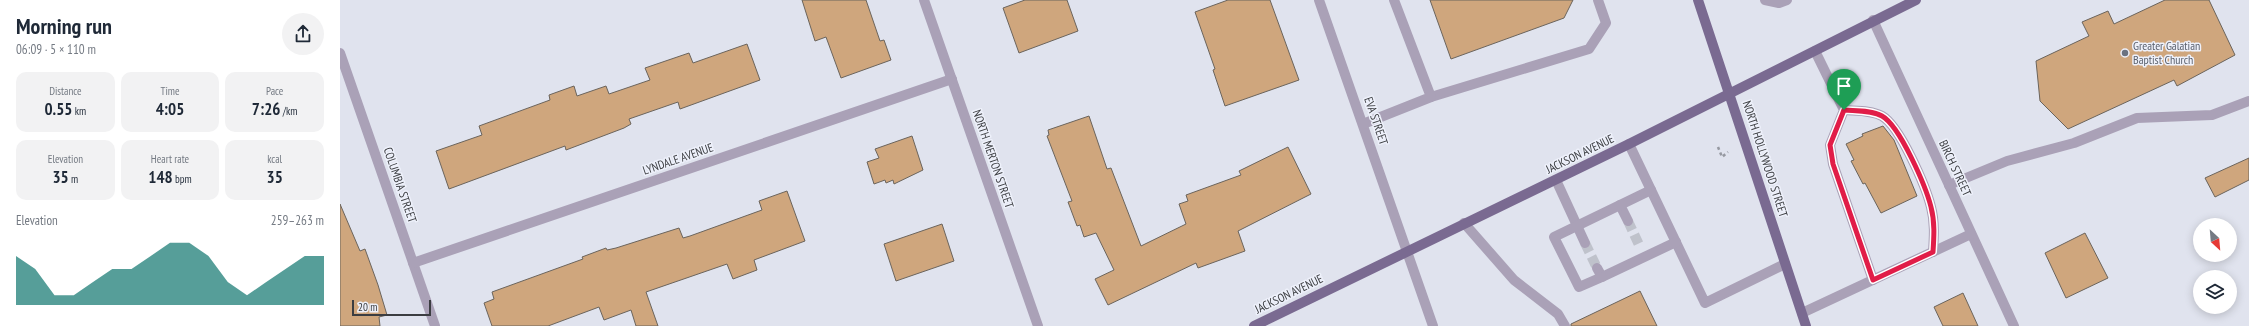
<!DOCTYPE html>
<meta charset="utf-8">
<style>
body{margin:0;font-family:"PT Sans Narrow",sans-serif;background:#f2f2f3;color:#1f2937;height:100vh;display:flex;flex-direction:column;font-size:15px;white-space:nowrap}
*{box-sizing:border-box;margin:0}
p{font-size:13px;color:#747a83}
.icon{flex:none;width:22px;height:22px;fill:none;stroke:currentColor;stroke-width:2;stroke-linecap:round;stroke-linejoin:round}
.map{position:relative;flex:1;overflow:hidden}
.side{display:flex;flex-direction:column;background:#fff;width:340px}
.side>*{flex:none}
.needle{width:26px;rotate:154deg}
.buttons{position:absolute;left:1853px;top:218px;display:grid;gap:8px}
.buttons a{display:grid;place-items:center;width:44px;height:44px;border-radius:50%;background:#fff;box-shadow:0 2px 10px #0003;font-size:20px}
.scale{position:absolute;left:12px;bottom:10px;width:79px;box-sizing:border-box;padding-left:4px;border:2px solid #3b3d41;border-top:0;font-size:11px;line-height:14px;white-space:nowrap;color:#3b3d41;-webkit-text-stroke:3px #eef1fb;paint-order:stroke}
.pin{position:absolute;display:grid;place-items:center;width:34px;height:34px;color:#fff;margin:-41px -17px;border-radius:50% 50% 50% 0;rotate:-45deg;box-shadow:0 0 4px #0007}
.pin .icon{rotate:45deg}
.round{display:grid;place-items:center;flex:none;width:42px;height:42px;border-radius:21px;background:#f2f2f3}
.overview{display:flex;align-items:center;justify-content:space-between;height:68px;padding:0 16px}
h1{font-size:22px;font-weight:600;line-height:30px}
.figures{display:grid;grid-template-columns:repeat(3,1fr);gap:6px;height:68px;padding:4px 16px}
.figures div{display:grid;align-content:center;border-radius:10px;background:#f2f2f3;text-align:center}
.figures b{font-size:17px;font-weight:600}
.figures small{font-size:11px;font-weight:400}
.figures p{font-size:11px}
.chart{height:112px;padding:8px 16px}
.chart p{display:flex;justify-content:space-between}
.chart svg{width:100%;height:72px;margin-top:4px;fill:#0f766e;opacity:.7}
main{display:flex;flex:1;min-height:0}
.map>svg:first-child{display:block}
.building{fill:#cfa67d;stroke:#6b645c}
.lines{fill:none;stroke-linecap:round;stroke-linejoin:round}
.minor-tunnel{stroke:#bfc2cb;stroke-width:10;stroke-dasharray:10 5;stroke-linecap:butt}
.path{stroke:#9699a1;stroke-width:2.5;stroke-dasharray:3 3;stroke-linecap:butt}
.minor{stroke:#aaa1b7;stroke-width:10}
.major{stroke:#7a6a91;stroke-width:10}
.route-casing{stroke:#fff;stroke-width:8}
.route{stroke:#e11d48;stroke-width:5}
.worship-dot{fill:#6b7280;stroke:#eef1fb;stroke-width:1.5}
.labels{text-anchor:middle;stroke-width:3;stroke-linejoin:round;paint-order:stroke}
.worship-label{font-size:12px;fill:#5b616d;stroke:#eef1fb;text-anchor:start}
.street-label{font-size:12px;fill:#3b3d41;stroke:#eef1fb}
</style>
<main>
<section class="side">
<div class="overview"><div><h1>Morning run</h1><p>06:09 · 5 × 110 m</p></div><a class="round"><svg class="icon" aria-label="share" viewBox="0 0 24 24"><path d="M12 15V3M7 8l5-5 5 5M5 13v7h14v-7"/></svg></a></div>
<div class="figures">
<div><p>Distance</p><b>0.55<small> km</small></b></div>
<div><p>Time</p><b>4:05</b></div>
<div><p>Pace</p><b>7:26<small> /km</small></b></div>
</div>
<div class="figures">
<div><p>Elevation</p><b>35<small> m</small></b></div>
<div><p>Heart rate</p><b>148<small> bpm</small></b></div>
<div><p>kcal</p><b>35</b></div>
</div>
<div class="chart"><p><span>Elevation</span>259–263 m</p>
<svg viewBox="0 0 160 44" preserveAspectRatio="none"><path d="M0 44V14L10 22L20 38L30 38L40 30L50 22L60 22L70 14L80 6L90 6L100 14L110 30L120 38L130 30L140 22L150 14L160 14V44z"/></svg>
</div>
</section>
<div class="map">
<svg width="1909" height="326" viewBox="0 0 1909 326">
<rect width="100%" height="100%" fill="#e0e3ee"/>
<g class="building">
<path d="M462,0H526L540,41L544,40L551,60L501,78L486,37L475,41Z"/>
<path d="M685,0H727L738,31L679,53L663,8Z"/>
<path d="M888,0H930L959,80L885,106L873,70L875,69L855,12Z"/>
<path d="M1090,0H1233L1224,18L1111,59Z"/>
<path d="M1825,0H1869L1895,55L1837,86L1834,80L1728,129L1700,101L1696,61L1749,36L1742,22L1768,11L1774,24Z"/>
<path d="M407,44L420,80L340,109L338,102L289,119L291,124L284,128L226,150L225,146L109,189L96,151L142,135L139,126L210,100L209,95L234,86L237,96L266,86L269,94L310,80L305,68L349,53L353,63Z"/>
<path d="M749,116L767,169L771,168L801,246L846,224L839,204L848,201L846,195L901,175L899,171L948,147L971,194L898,231L905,251L858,268L856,263L768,305L755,279L774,270L756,233L744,237L740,225L737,226L728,202L732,201L707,136L709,135L708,130Z"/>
<path d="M1543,126L1554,140L1577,196L1541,213L1525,183L1523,184L1511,161L1514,160L1506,144L1523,136L1522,134Z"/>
<path d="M572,136L583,170L554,184L553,180L546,183L545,180L534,184L527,162L539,158L535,149Z"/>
<path d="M1909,158V180L1875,197L1865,178Z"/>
<path d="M447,191L465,241L414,260L417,270L393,279L387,264L306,292L318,326H296L291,310L264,320L259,307L208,326H152L144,303L154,299L152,292L243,259L242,257L266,248L267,250L276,248L339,228L343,238L350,236L422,210L419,201Z"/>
<path d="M0,204L20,251L25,249L38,285L47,315L39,317L40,326H0Z"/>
<path d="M602,224L614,261L556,281L544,244Z"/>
<path d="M1745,233L1768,278L1726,298L1705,253Z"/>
<path d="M1300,291L1317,326H1231V324Z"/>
<path d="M1623,293L1638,326H1603L1594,307Z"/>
</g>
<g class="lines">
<g class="minor-tunnel">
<path d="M1288,221L1300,247"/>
<path d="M1245,243L1257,268"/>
</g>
<path class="path" d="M1378,147L1382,157L1388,152"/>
<g class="minor">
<path d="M584,0L698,326"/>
<path d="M979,0L1093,326"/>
<path d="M1425,0L1439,3L1447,0"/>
<path d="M1533,20L1674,326"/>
<path d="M1475,51L1504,110L1490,145L1493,164L1533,280"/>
<path d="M0,53L95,326"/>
<path d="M1091,97L1249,49L1266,23L1258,0"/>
<path d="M1504,110C1516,111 1531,110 1542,116C1560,126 1586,187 1591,207C1595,222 1594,237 1593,252"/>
<path d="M1023,124L1091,97L1054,0"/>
<path d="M1289,144L1365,303L1445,264"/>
<path d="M1216,180L1245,243"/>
<path d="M1609,185L1667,161L1734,143L1797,118L1872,115L1909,101"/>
<path d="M1280,205L1288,221"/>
<path d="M1124,223L1174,280L1218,314L1225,326"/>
<path d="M73,263L612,79"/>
<path d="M1257,268L1262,277L1336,242"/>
<path d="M1262,277L1239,287L1214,237L1311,190"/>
<path d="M1462,313L1631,234"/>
</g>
<g class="major">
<path d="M1358,0L1466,326"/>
<path d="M914,326L1289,144L1576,0"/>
</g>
</g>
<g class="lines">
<g class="route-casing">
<path id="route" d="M1504,110C1516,111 1531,110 1542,116C1560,126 1586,187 1591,207C1595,222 1594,237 1593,252L1533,280L1493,164L1490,145Z"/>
</g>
<use href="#route" class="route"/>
</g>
<circle class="worship-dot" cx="1785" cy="53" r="4"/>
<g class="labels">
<g class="worship-label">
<text x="1793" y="50">Greater Galatian<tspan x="1793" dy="14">Baptist Church</tspan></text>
</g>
<g class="street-label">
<text transform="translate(1036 121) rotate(71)" y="4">EVA STREET</text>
<text transform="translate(1240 154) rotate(-26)" y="4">JACKSON AVENUE</text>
<text transform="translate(338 159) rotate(-19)" y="4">LYNDALE AVENUE</text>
<text transform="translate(653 159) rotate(71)" y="4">NORTH MERTON STREET</text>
<text transform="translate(1425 159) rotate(72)" y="4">NORTH HOLLYWOOD STREET</text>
<text transform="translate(1615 168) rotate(65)" y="4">BIRCH STREET</text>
<text transform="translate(60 185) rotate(71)" y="4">COLUMBIA STREET</text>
<text transform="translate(949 294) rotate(-26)" y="4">JACKSON AVENUE</text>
</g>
</g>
</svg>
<div class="buttons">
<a><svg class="needle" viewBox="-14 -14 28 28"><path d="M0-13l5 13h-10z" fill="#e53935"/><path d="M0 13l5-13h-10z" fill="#747a83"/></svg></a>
<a><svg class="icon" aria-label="layers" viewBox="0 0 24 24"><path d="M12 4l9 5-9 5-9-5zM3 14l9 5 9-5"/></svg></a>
</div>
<div class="scale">20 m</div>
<div class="pin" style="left:1504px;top:110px;background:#1e9e55"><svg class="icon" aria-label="arrive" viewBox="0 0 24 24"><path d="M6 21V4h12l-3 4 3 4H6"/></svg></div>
</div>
</main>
